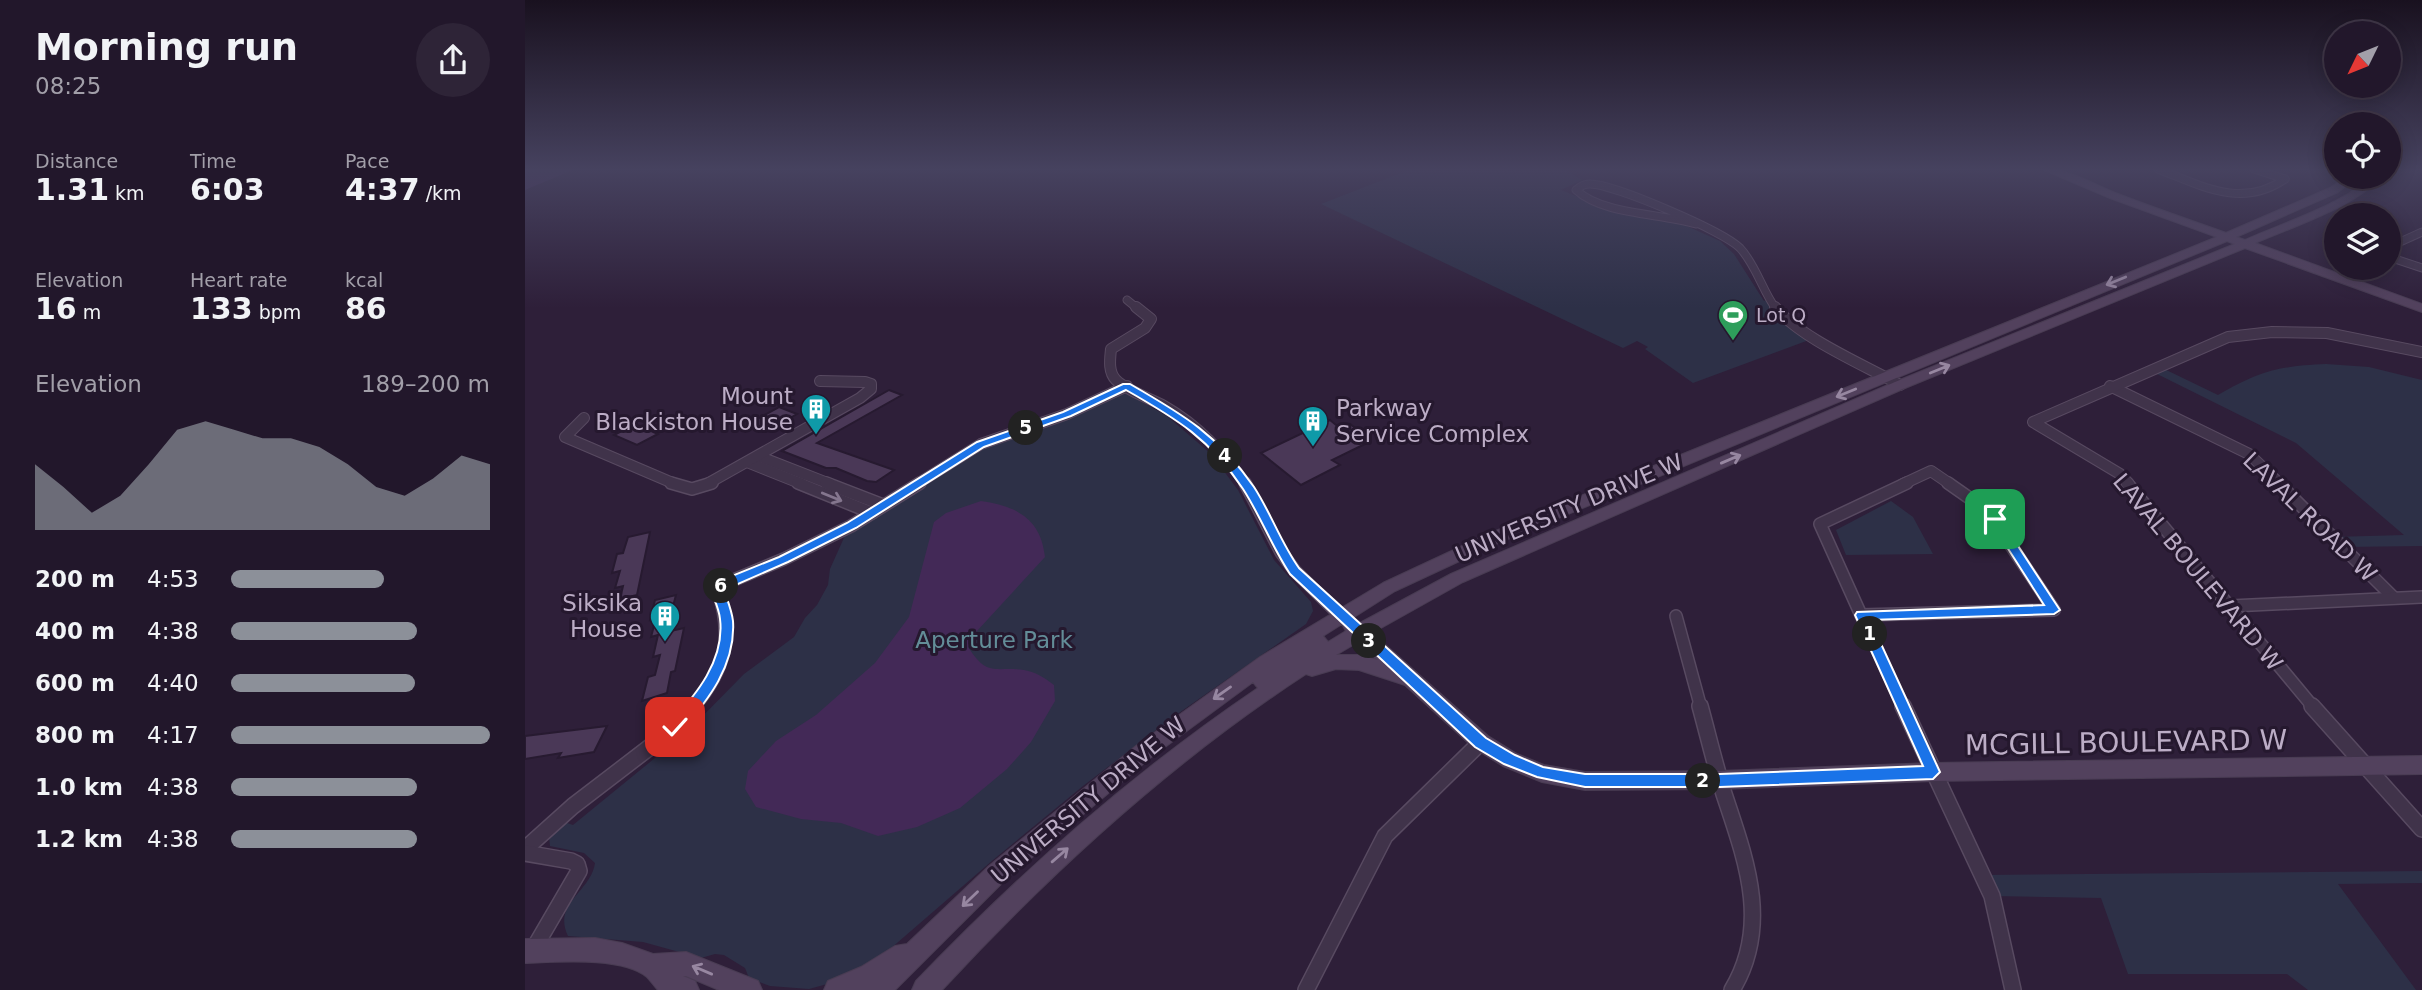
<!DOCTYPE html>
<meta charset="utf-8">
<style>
body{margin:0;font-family:"DejaVu Sans",sans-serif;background:#2e2437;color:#f1f3f6;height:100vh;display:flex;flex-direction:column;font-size:26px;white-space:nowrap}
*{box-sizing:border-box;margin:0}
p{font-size:23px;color:#a29fa9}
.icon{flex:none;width:38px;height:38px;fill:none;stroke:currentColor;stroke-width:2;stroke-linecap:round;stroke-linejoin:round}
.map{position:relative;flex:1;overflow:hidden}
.panel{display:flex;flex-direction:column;background:#22172b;width:525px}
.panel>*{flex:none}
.needle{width:46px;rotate:227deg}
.controls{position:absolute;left:1799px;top:21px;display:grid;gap:14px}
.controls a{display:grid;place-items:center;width:77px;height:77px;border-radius:50%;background:#22172b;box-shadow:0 4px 18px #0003,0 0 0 2px #3f3647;font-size:35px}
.pin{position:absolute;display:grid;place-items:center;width:60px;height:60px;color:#fff;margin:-30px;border-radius:14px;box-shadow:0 4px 10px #0006}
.km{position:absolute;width:35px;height:35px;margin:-18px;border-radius:50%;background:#222;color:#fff;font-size:19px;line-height:35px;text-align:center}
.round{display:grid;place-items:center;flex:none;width:74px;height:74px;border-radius:37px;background:#2e2437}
.summary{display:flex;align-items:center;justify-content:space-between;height:119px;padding:0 35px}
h1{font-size:38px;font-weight:800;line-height:52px}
.metrics{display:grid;grid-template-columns:repeat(3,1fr);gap:10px;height:119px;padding:7px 35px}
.metrics div{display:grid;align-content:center}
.metrics b{font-size:30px;font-weight:800}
.metrics small{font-size:19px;font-weight:400}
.metrics p{font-size:19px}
.chart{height:196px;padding:14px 35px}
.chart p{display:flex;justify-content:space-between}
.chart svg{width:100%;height:126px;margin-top:7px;fill:#8c9099;opacity:.7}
ul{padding:0 35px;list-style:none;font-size:23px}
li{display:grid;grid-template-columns:112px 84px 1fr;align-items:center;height:52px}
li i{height:18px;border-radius:9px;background:#8c9099}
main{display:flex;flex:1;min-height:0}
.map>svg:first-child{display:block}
.green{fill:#2d3047}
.water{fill:#432957}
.building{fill:#4a3857;stroke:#271a30;stroke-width:2}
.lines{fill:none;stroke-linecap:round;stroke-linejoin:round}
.street-far3-casing{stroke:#584a61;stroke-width:9}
.street-far2-casing{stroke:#584a61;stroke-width:12}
.street-far1-casing{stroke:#584a61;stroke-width:14}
.street-casing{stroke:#584a61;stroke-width:18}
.secondary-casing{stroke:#493c53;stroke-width:2}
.street-far3{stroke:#40334a;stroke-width:7}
.street-far2{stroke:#40334a;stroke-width:10}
.street-far1{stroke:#40334a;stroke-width:11}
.street{stroke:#40334a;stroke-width:15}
.secondary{fill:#52415d;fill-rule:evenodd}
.oneway{stroke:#9787a1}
.oneway2{stroke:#84768e}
.route{fill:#1a73e8;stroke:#fff;stroke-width:2}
.labels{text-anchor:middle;stroke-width:6;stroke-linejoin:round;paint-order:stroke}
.far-poi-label{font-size:19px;fill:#bcadc6;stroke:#25182e;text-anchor:start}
.poi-label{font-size:23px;fill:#bcadc6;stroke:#25182e;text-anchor:end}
.street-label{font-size:23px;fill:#bcadc6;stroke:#25182e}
.park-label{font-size:23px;fill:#638d98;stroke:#25182e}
.near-street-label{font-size:28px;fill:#bcadc6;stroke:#25182e}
</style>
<main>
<section class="panel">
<div class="summary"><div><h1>Morning run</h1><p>08:25</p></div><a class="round"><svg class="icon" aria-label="share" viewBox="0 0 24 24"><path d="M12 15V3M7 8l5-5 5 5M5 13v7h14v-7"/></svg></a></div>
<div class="metrics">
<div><p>Distance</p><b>1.31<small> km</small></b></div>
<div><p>Time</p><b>6:03</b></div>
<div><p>Pace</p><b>4:37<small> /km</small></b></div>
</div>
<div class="metrics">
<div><p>Elevation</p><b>16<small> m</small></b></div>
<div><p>Heart rate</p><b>133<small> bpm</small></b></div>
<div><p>kcal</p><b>86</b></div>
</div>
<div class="chart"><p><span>Elevation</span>189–200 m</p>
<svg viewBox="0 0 160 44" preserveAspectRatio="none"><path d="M0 44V21L10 29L20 38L30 32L40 21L50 9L60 6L70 9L80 12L90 12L100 15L110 21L120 29L130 32L140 26L150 18L160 21V44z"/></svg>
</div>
<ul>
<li><b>200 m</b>4:53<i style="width:59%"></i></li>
<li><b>400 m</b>4:38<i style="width:72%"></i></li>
<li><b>600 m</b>4:40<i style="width:71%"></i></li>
<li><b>800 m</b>4:17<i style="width:100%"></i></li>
<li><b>1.0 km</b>4:38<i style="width:72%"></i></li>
<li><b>1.2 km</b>4:38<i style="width:72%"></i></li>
</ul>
</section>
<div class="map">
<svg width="1897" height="990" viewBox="0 0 1897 990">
<rect width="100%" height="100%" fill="#2e1f39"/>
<g class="green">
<path d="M886,169H1040L1057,180L1036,190L1093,213L1153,222L1195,241L1209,254L1239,301L1243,299L1292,337L1168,383L1120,349L1123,347L1112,341L1098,348L796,204Z"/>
<path d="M1801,364L1844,367L1897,380V546L1818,547L1807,537L1879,535L1771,443L1624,370L1633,366L1693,395C1735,371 1754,366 1801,364Z"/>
<path d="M601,393L642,416L686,454L713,490L749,560L786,602L788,611L781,624L651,715L558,786L468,860L350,962L324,978L284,989L245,986L224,978L220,968L199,955L190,954L176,958L118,942L43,936C27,903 66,892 70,863L59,853L25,846L24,836L36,821L48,825L163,731L219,674L269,637L280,618L292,605L303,585L305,569L322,531L444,452Z"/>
<path d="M1366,501L1388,517L1408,554L1321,555L1311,530Z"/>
<path d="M1897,871V883L1813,884L1891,990H1783L1762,974H1603L1576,898L1467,896L1458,875Z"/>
</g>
<g class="water">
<path d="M0,169H50L0,190Z"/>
<path d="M456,501C492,506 516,519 520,557L452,631L443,647C463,678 470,666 499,670C511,672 520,678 529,685L530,701L506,742L482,769L435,808L392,827L353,836L316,823L276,819L231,807L220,789L223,771L251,741L291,715L350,663L384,617L409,522L421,513Z"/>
</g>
<g class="building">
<path d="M364,390L377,395L292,443L369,470L351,482L342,481L311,468H301L257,451Z"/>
<path d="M254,407L272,414L241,432L223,424Z"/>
<path d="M805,420L816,429L825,424L837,433L830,437L840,444L807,460L815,465L776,485L736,453Z"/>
<path d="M110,424L133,434L112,445L89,435Z"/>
<path d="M125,532L112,595L95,599L98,586L90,588L95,571L87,573L92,554L98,553L103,537Z"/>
<path d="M151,595L146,614L150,613L146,631L159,628L150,671L146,672L142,693L117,701L123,677L130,675L135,655L128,657L133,635L126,637L131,618L125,620L130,600Z"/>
<path d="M82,726L69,752L33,758L36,753L0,759V736Z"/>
</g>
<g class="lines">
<g class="street-far3-casing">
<g id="street-far3">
<path d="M1633,169C1677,186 1717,209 1760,179"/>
<path d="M1729,169L1760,179"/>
<path d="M1171,224C1135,213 1078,215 1051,190C1056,186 1059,184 1065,184C1089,184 1198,231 1215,248C1231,265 1237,290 1251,309"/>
<path d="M1864,247L1897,232"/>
<path d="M1864,257L1897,268"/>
<path d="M602,300L613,309"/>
</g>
</g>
<g class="street-far2-casing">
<g id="street-far2">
<path d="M611,307L626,319L620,328L586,349C585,359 583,372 591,380C601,390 626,399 639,406C674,426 697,452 721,484"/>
<path d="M1250,307C1275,338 1339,365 1375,385"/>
<path d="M1585,386L1724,454L1755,484"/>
<path d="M59,418L40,437L150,484"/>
<path d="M233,456L305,484"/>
<path d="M222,462L277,484"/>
<path d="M182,484L335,398L346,389V384L340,382L295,381"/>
<path d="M392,484L456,444L542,414L602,386"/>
<path d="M1378,484L1406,471L1425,484"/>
<path d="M1604,484L1595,474L1508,422L1703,337L1747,332L1802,333L1897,352"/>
</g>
</g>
<g class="street-far1-casing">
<g id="street-far1">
<path d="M146,483L167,489L187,483"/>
<path d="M273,483L347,513"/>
<path d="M301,483L358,505"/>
<path d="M720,483L756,552L770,571L816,616"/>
<path d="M1602,483L1789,708"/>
<path d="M1753,483L1869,598"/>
<path d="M1706,606L1897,597"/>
<path d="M1336,615L1379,708"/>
<path d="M1336,615L1295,524L1382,483"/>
<path d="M1336,615L1529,610L1463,511L1423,483"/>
<path d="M1151,616L1176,708"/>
<path d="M168,708C202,668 208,636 192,587L259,559L326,526L395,483"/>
</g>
</g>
<g class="street-casing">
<g id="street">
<path d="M1175,706C1183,735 1190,765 1199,794C1221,860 1246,925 1207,990"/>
<path d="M1378,706L1467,896L1488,990"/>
<path d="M1787,706L1897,829"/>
<path d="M0,849L48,806L142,734L170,706"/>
<path d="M0,853L46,861L52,864L54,871L8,950"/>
<path d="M781,990L860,836L956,742"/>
</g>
</g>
<g class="secondary-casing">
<g id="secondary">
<path d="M1517,169C1546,169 1567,184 1593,194C1629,208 1665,220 1701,233L1805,188L1821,177H1832L1813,192L1711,237L1720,240C1753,225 1822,203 1845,177H1855C1836,204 1762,229 1730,243L1897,304V312L1720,248L1380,388L938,582L847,633L963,736L992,754L1019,765L1060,772L1195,771L1408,763L1897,756V774L1408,781L1195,789L1060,790L1017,782L978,766L949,748L880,685L834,670L811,669L787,676L781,674C646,762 526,872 417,990H387L391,981C497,871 606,774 733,688L728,682L625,758L480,880L370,990H299L303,981L336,967L370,946L382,944L464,866L611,746L735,657L858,583L961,535L1136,463L1692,237L1585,198ZM1702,241L1710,244L1370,382L926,574L835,623L826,619L870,591L973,543ZM817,624L821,631L803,642L798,636ZM833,642L853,660L834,655H811Z"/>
<path d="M70,938L97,943L128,954L161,952L233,981L237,990H194L161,976H158L170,981L174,990H133C129,986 126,981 122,977C98,956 30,962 0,963V939Z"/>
</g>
</g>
<use href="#street-far3" class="street-far3"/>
<use href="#street-far2" class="street-far2"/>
<use href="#street-far1" class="street-far1"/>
<use href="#street" class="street"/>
<use href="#secondary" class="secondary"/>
</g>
<defs><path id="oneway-shaft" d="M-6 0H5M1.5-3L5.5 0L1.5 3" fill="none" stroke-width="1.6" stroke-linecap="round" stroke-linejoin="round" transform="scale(1.75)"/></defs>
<g class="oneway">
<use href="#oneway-shaft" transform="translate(1591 281) rotate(158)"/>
<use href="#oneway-shaft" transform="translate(1415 369) rotate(-22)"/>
<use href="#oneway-shaft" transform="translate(1321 393) rotate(158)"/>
<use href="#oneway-shaft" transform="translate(1206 459) rotate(-23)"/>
<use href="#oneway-shaft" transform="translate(697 693) rotate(145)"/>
<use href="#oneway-shaft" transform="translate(535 855) rotate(-41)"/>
<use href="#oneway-shaft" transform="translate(445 899) rotate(136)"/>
<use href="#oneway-shaft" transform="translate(177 970) rotate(-157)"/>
</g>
<use class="oneway2" href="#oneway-shaft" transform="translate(307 497) rotate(22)"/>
<linearGradient id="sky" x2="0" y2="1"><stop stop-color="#19111f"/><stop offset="0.55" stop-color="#46425f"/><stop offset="1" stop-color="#46425f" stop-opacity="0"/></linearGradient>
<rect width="1897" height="308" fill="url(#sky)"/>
<path class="route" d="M598,384H605C659,415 693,435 729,487C746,513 756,543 774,568L961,738L990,755L1018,767L1060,774H1195L1398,766L1330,615L1332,612L1519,605L1464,519L1470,516L1474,517L1535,610L1529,614L1345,620L1415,772L1408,779L1195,787H1060L1012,777L979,764L950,747L765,574C747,547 736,517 718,489C685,439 652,419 601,390L546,416L459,447L331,528L263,562L199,590C202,599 207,611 208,621C211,665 183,701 155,732H145L143,727L145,723C171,695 200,660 195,619C194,608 188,597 185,587L187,584L254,557L322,523L452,442L538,412Z"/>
<defs>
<g id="stadium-pin" transform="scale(1.575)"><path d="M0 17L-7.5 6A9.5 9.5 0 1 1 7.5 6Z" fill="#2e9e5b" stroke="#25182e"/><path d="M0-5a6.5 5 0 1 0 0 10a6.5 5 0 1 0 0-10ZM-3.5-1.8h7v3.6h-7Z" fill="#fff"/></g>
<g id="building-pin" transform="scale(1.575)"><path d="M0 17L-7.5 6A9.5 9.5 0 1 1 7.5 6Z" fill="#0f9aa8" stroke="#25182e"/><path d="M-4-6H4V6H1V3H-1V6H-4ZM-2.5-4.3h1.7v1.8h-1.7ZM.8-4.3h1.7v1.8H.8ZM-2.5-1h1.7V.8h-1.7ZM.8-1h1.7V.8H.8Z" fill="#fff"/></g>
</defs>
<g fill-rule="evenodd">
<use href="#stadium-pin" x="1208" y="315"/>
<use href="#building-pin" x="291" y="409"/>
<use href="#building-pin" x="788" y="421"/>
<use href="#building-pin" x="140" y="616"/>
</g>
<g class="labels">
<g class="far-poi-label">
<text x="1231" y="322">Lot Q</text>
</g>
<g class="poi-label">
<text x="268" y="404">Mount<tspan x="268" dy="26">Blackiston House</tspan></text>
<text x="811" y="416" text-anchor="start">Parkway<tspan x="811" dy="26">Service Complex</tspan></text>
<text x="117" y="611">Siksika<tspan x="117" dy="26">House</tspan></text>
</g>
<g class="street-label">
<text transform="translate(1044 508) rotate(-23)" y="8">UNIVERSITY DRIVE W</text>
<text transform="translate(1785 517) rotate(44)" y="8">LAVAL ROAD W</text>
<text transform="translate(1673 572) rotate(50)" y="8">LAVAL BOULEVARD W</text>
<text transform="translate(563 800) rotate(-40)" y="8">UNIVERSITY DRIVE W</text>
</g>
<g class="park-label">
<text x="469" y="648">Aperture Park</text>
</g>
<g class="near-street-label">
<text transform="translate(1601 742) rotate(-1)" y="10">MCGILL BOULEVARD W</text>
</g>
</g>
</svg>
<div class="controls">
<a><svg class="needle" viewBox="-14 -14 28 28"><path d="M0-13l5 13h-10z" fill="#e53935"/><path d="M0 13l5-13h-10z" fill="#a29fa9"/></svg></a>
<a><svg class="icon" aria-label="locate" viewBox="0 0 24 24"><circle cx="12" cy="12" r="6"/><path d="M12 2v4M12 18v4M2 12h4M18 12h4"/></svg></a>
<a><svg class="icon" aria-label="layers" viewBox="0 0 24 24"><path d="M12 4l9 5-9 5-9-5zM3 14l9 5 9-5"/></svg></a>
</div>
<div class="pin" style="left:1470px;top:519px;background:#1e9e55"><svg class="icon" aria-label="arrive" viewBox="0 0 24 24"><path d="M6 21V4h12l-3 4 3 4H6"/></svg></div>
<div class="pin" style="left:150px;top:727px;background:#d93025"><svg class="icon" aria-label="check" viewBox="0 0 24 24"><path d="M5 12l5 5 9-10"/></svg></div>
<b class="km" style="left:1345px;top:634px">1</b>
<b class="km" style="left:1178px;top:781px">2</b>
<b class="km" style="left:844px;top:641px">3</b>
<b class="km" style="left:700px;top:456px">4</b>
<b class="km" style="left:501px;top:428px">5</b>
<b class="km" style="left:196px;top:586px">6</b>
</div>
</main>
